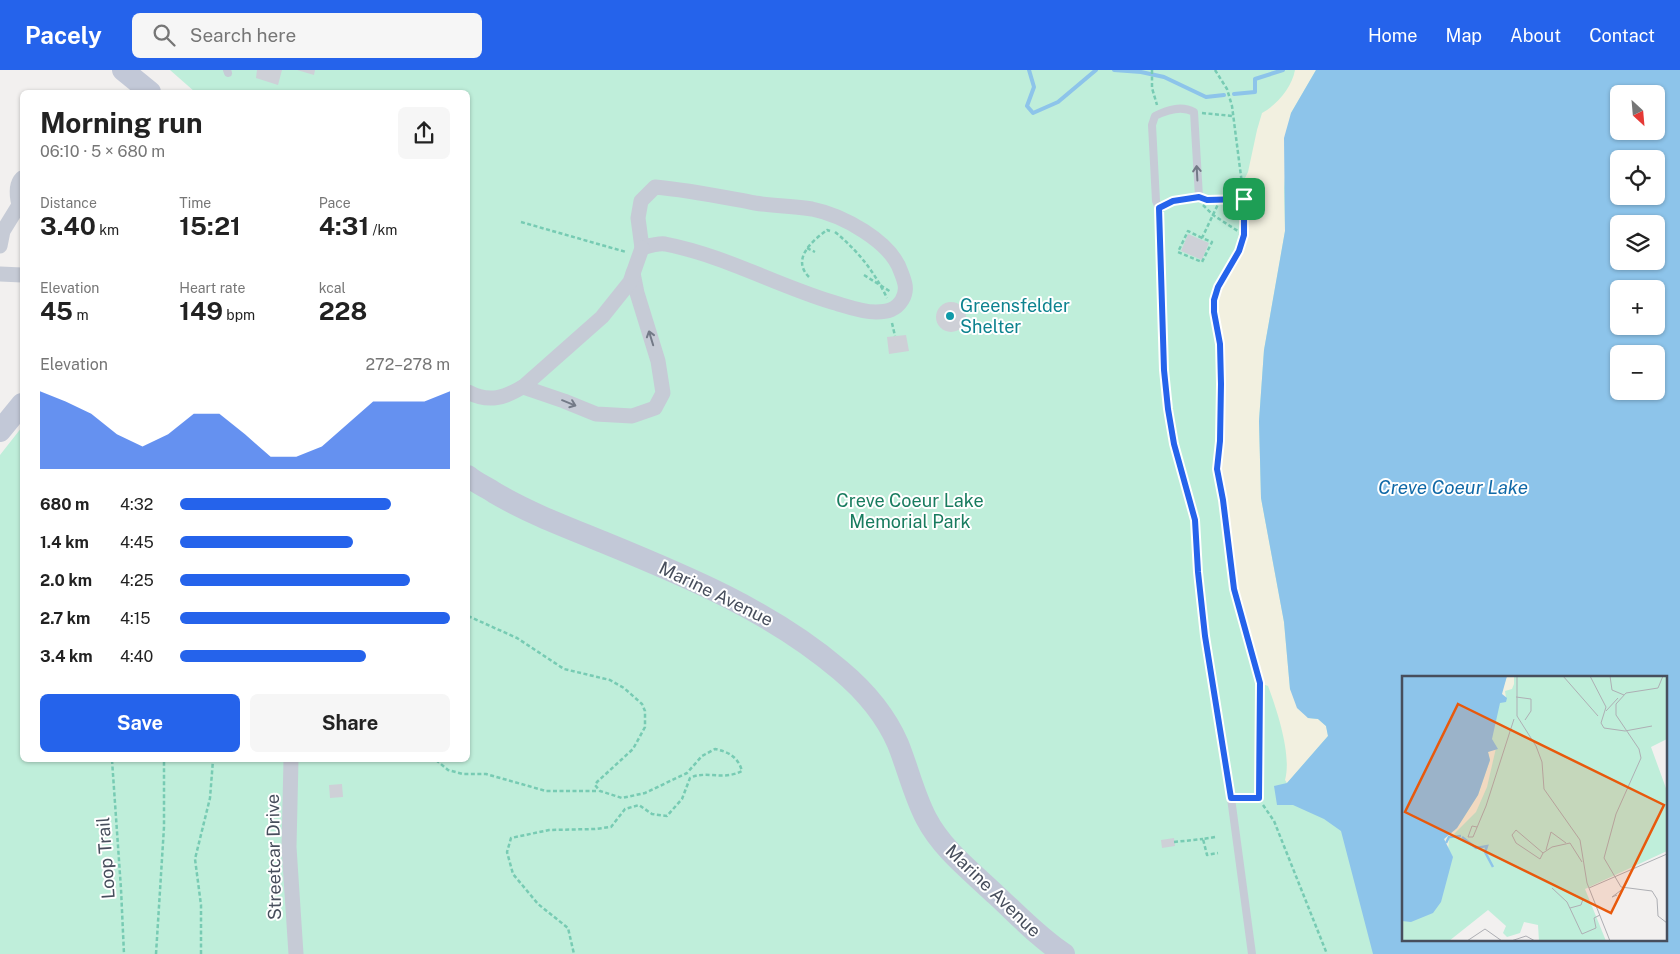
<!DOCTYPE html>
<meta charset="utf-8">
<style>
body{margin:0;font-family:"Public Sans",sans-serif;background:#f6f6f6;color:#222;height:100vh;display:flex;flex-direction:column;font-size:19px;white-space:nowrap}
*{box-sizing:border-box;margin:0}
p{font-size:16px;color:#767676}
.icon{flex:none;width:28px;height:28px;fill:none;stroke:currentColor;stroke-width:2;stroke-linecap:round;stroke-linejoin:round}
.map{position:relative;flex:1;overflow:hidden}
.sheet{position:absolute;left:20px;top:20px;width:450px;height:672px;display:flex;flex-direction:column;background:#fff;border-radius:8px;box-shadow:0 1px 4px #0004}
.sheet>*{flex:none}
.needle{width:32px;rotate:154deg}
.tools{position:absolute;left:1610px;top:15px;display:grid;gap:10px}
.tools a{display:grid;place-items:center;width:55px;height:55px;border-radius:8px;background:#fff;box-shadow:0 1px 4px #0004;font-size:25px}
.pin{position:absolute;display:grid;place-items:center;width:42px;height:42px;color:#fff;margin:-21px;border-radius:10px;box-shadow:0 2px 8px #0006}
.round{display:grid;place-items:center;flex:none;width:52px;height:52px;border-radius:8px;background:#f6f6f6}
.overview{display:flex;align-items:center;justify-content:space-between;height:85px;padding:0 20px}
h1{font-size:28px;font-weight:700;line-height:38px}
.metrics{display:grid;grid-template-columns:repeat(3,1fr);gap:8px;height:85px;padding:5px 20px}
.metrics div{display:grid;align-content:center}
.metrics b{font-size:25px;font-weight:700}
.metrics small{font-size:14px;font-weight:400}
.metrics p{font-size:14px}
.chart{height:140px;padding:10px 20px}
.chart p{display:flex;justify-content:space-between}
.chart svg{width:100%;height:90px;margin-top:5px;fill:#2563eb;opacity:.7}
.cta{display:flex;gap:10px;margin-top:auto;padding:10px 20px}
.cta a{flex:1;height:58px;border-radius:8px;background:#2563eb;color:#fff;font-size:20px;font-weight:700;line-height:58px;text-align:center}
.cta a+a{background:#f6f6f6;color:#222}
ul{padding:0 20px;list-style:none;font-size:16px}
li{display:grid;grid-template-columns:80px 60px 1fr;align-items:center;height:38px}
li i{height:12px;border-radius:6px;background:#2563eb}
header{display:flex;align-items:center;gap:30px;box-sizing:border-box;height:70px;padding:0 25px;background:#2563eb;color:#fff}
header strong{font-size:24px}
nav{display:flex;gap:28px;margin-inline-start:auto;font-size:18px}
.search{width:350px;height:45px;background:#f6f6f6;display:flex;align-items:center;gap:12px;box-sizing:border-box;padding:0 18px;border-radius:8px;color:#767676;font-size:19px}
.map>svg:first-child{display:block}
.green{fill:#bfeeda;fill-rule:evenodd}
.sand{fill:#f2f0e0}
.water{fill:#8dc4ea;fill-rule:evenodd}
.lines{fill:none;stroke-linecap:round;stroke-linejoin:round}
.stream{stroke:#8dc4ea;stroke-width:4}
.building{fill:#ced0d7}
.path{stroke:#77cbb3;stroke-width:2.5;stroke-dasharray:4 2.5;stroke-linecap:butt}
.lane{stroke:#c6cbd6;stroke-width:8}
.street{stroke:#c6cbd6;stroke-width:15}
.secondary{stroke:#c2c8d7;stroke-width:22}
.oneway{stroke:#737a87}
.route-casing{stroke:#fff;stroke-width:10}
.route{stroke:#2563eb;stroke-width:6}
.culture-dot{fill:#0f9aa8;stroke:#fff;stroke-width:2}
.labels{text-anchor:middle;stroke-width:4;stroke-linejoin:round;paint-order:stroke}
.culture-label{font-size:18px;fill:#0d838f;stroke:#fff;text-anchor:start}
.park-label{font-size:18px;fill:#197c5f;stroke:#fff}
.street-label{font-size:18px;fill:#474e5c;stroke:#fff}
.water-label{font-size:19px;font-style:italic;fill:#1069a7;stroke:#fff}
.inset-river{fill:none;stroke:#8dc4ea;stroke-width:2.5}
.inset-road{fill:none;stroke:#aeafb4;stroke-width:1}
.view{fill:#e8590c;fill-opacity:0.15;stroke:#e8590c;stroke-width:2.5}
.inset-edge{fill:none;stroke:#474e5c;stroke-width:2.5}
</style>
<header>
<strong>Pacely</strong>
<div class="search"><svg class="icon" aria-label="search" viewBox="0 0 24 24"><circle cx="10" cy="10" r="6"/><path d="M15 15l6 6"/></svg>Search here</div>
<nav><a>Home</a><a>Map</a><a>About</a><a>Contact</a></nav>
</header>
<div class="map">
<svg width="1680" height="884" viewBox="0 0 1680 884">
<rect width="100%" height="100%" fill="#f2f0ef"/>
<path class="green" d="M170,0H1680V884H0V385L22,357V690H468V22H195ZM1619,24H1656V61H1619ZM1619,89H1656V126H1619ZM1619,154H1656V191H1619ZM1619,219H1656V256H1619ZM1619,284H1656V321H1619ZM1404,608H1666V870H1404Z"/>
<path class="sand" d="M1295,0H1316L1291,43L1284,118L1285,161L1264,280L1259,351L1261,428L1284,552L1290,619L1308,648L1318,649L1326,656L1328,666L1287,713L1285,710C1292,685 1277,640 1268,616L1260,613L1238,521L1223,430L1220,371L1221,314L1220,274L1214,242V230L1218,217L1239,181L1244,165L1242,114L1248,102L1257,60L1262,43C1277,35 1292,17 1295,0Z"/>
<path class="water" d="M1316,0H1680V884H1373L1341,761L1324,749L1293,735H1277L1274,716L1287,713L1328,666L1326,656L1318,649L1308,648L1297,638L1290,619L1284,552L1261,428L1259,351L1264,280L1285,161L1284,68L1291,43ZM1619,24H1656V61H1619ZM1619,89H1656V126H1619ZM1619,154H1656V191H1619ZM1619,219H1656V256H1619ZM1619,284H1656V321H1619ZM1404,608H1666V870H1404Z"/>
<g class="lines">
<g class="stream">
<path d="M1029,0L1034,17L1027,36L1033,43L1058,32L1096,0"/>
<path d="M1114,0L1141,2L1164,7L1206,27L1224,25"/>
<path d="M1234,24L1255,22V9L1283,0"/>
</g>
</g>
<g class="building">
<path d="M257,0H282L278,15L256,8Z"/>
<path d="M297,0H315L314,5Z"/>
<path d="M1188,164L1209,173L1202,190L1181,181Z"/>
<circle cx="951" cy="247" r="15"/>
<path d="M906,265L909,281L889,284L887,267Z"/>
<path d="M342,714L343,727L330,728L329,715Z"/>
<path d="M1174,768L1175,776L1162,778L1161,770Z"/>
</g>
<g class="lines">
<g class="path">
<path d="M1152,0V18L1157,35"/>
<path d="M1215,0L1227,19L1232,36L1242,114L1244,151V165L1239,181L1218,217L1214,230V242L1220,274L1221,314L1220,371L1217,399L1223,430L1235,519L1260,613L1259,719"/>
<path d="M1202,43L1233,46"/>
<path d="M1207,130L1244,129"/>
<path d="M1203,135L1213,145L1244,165"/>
<path d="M521,152L626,182"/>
<path d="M835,162C858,181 874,201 887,228"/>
<path d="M1202,168L1188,161L1178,182L1202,192L1212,172L1202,168L1220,130"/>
<path d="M807,178L815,182"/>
<path d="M864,205L891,222"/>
<path d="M809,207C791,189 812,171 827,160L830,161"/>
<path d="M892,253L895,266"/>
<path d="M468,546L517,568L564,599L610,610L624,618L642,634L645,641V657L633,679L597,712L595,715L600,721L622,728L645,723L687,703L702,686L715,679C729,682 738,687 742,701C723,711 705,700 690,708L682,729L667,746L652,744L639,735L625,739L611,757L595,759L549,760L511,768L507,782L513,804L538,834L568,858L574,884"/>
<path d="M112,690L121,819L124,884"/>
<path d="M436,690L448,700L463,704H486L546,721H598"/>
<path d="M1263,735L1274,751L1327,884"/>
<path d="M1215,767L1203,769L1207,785L1218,783"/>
<path d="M1174,772L1203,769"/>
<path d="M156,884L164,757V690"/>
<path d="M201,884V835L195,789L210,728L213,690"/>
</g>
<g class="lane">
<path d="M227,0L228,3"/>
<path d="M1159,138L1173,131L1199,127L1194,42C1181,35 1167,40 1155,46L1152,55L1156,131L1159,138L1164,301L1168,339L1174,374L1195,450L1198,502L1205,566L1231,728L1252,884"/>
<path d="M1231,728H1259"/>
</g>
<g class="street">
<path d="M655,117C689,120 722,127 755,133C774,136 793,136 812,139C842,145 891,171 901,202C905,212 908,220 902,230C896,240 887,242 876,242C861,242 846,236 832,232C776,215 723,185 665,174C658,173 649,176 642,178L638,148L641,131Z"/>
<path d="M19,135C17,127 15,115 22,108"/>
<path d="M0,176L3,161L19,135"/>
<path d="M0,204L22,205"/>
<path d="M523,317L564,331L596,344L632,346L655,338L663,323L658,291L637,223L633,203"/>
<path d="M468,322C489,333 505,328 524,316L602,247L630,212L642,178"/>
<path d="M291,690L289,777L296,884"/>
</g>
<g class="secondary">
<path d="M123,0L150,22"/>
<path d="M0,361L22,334"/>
<path d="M468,406C476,413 486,417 495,423C529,443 566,457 603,472C686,506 771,541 840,600C864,620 885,644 898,674C908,699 914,725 926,748C942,779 971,801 995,824C1018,845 1038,867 1064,884"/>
</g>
</g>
<defs><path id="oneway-shaft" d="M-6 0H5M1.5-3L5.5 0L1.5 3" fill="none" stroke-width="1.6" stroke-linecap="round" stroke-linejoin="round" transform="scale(1.25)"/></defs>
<g class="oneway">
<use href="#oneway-shaft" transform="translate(1197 103) rotate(-93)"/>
<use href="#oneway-shaft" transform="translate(651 268) rotate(-107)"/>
<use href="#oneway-shaft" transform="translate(569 333) rotate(22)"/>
</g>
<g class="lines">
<g class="route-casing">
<path id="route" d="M1199,127L1207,130L1244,129V165L1239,181L1218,217L1214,230V242L1220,274L1221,314L1220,371L1217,399L1223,430L1234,519L1260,613L1259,728H1231L1205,566L1198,502L1195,450L1174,374L1168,339L1164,300L1159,138L1173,131Z"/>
</g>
<use href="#route" class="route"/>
</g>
<circle class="culture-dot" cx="950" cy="246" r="5"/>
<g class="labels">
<g class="culture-label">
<text x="960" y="242">Greensfelder<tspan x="960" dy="21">Shelter</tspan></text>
</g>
<g class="park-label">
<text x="910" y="437">Creve Coeur Lake<tspan x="910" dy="21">Memorial Park</tspan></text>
</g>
<g class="street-label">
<text transform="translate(716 524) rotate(26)" y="6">Marine Avenue</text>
<text transform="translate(274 787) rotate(-91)" y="6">Streetcar Drive</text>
<text transform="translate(106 788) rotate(-94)" y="6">Loop Trail</text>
<text transform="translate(993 821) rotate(44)" y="6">Marine Avenue</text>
</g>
<g class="water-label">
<text x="1453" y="424">Creve Coeur Lake</text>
</g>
</g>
<g transform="translate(1402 606)">
<rect width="265" height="265" fill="#f2f0ef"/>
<path d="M0,0H265V63L249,71L265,115V175L183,213L204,265H137L136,249L122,246L118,257L105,261L101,257L104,250L86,234L47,265H0Z" fill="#bfeeda"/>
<path d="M105,0H112V8L110,13L103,15L104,22L99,18ZM94,72L85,111L74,136L47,163L46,175L42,163L55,152L76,119L88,84L86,76Z" fill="#f2f0e0"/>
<path d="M0,0H105L100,18L105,22L104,26L98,27L90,63L96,73L86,76L88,84L76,119L55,152L42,163L51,181L39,226L31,237L9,246L0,245Z" fill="#8dc4ea"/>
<path class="inset-river" d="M60,161L74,172L85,170L83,176L91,191M44,167L47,161L59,160"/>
<path class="inset-road" d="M115,0V40L134,70L140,86L142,113L178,164L185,207L208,265M161,0L196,40M188,0L204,31L199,47L202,52L223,55L250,50M208,0L210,14L222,19M261,0L256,12L224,17L214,28V39L237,73L239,82L214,138L202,182L219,211L250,215L255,223L256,240L265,247M114,21L129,23V35L123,44M204,35L216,22M75,151L70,150L66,161H71L84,130L112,43M114,154L141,177L138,183L114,167L110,159ZM144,174L149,156L164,167M141,177L150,171L168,167L180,186M150,212L165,226L180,258L194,252L192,242L198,239M187,212L265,178M215,219L210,221L222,212M168,232L179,229L181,223M65,265L83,253L100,265M109,265L124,260L133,265"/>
<path class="view" d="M56,28L262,129L209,237L3,136Z"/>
<rect width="265" height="265" class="inset-edge"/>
</g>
</svg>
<div class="tools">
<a><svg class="needle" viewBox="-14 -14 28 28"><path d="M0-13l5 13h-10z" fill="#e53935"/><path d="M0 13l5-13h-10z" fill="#767676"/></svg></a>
<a><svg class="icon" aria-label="locate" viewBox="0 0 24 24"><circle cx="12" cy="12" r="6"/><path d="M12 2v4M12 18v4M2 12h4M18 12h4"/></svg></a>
<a><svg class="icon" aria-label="layers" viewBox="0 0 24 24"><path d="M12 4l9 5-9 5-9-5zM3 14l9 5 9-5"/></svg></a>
<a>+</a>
<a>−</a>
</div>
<div class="pin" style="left:1244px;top:129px;background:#1e9e55"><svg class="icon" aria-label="arrive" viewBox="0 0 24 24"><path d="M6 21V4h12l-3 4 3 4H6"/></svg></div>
<section class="sheet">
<div class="overview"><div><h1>Morning run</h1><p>06:10 · 5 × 680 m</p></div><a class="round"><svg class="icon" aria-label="share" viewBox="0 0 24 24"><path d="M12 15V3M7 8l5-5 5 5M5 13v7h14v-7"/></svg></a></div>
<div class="metrics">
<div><p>Distance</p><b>3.40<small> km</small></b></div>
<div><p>Time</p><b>15:21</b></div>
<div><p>Pace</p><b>4:31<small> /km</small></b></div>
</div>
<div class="metrics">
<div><p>Elevation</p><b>45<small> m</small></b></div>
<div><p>Heart rate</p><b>149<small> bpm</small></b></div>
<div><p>kcal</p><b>228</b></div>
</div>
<div class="chart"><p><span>Elevation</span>272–278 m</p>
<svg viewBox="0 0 160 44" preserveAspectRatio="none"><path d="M0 44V6L10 11L20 17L30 27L40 33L50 27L60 17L70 17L80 27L90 38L100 38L110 33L120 22L130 11L140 11L150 11L160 6V44z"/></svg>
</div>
<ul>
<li><b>680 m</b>4:32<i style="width:78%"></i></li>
<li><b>1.4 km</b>4:45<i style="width:64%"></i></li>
<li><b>2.0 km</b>4:25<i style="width:85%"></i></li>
<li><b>2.7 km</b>4:15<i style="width:100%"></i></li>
<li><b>3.4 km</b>4:40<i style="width:69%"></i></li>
</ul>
<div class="cta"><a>Save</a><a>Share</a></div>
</section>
</div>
